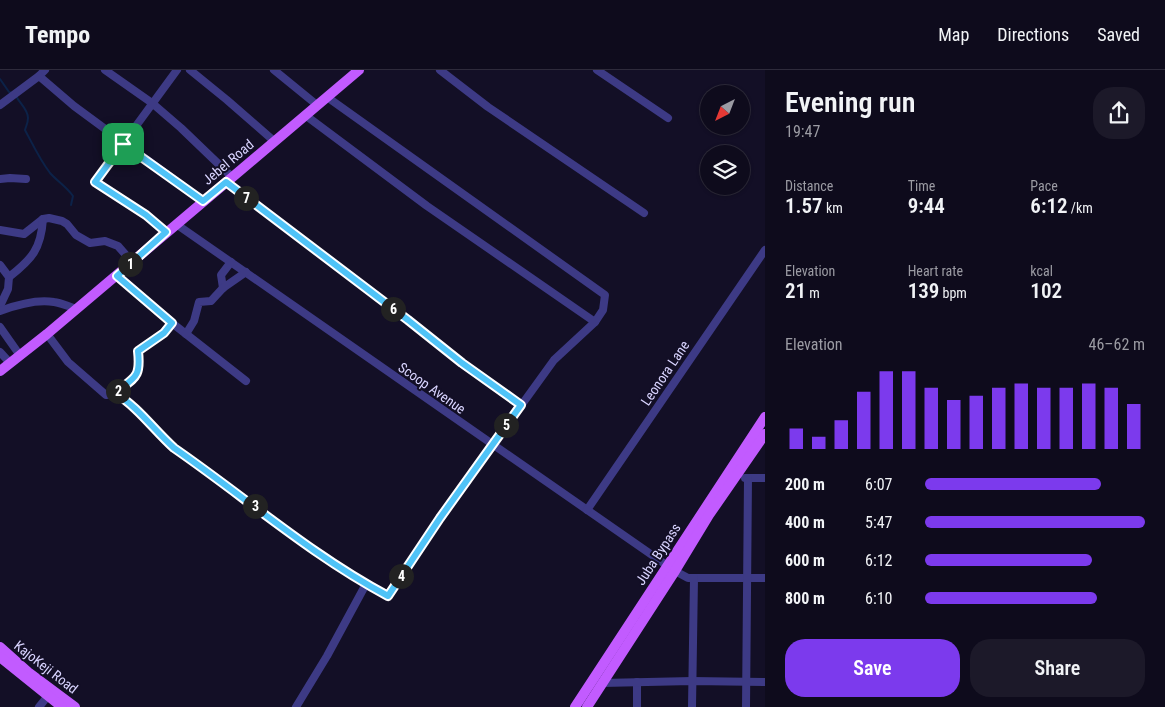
<!DOCTYPE html>
<meta charset="utf-8">
<style>
body{margin:0;font-family:"Roboto Condensed",sans-serif;background:#1c1929;color:#f1f3f6;height:100vh;display:flex;flex-direction:column;font-size:19px;white-space:nowrap}
*{box-sizing:border-box;margin:0}
p{font-size:16px;color:#9b9ba3}
.icon{flex:none;width:28px;height:28px;fill:none;stroke:currentColor;stroke-width:2;stroke-linecap:round;stroke-linejoin:round}
.map{position:relative;flex:1;overflow:hidden}
.details{display:flex;flex-direction:column;background:#0e0b1c;width:400px}
.details>*{flex:none}
.needle{width:32px;rotate:222deg}
.controls{position:absolute;left:700px;top:15px;display:grid;gap:10px}
.controls a{display:grid;place-items:center;width:50px;height:50px;border-radius:50%;background:#0e0b1c;box-shadow:0 1px 4px #0004,0 0 0 1px #2e2b3b;font-size:25px}
.pin{position:absolute;display:grid;place-items:center;width:42px;height:42px;color:#fff;margin:-21px;border-radius:10px;box-shadow:0 2px 8px #0006}
.km{position:absolute;width:25px;height:25px;margin:-12px;border-radius:50%;background:#222;color:#fff;font-size:14px;line-height:25px;text-align:center}
.round{display:grid;place-items:center;flex:none;width:52px;height:52px;border-radius:20px;background:#1c1929}
.summary{display:flex;align-items:center;justify-content:space-between;height:85px;padding:0 20px}
h1{font-size:28px;font-weight:600;line-height:38px}
.metrics{display:grid;grid-template-columns:repeat(3,1fr);gap:8px;height:85px;padding:5px 20px}
.metrics div{display:grid;align-content:center}
.metrics b{font-size:21px;font-weight:600}
.metrics small{font-size:14px;font-weight:400}
.metrics p{font-size:14px}
.chart{height:140px;padding:10px 20px}
.chart p{display:flex;justify-content:space-between}
.chart svg{width:100%;height:90px;margin-top:5px;stroke:#7c3aed;stroke-width:6}
.cta{display:flex;gap:10px;margin-top:auto;padding:10px 20px}
.cta a{flex:1;height:58px;border-radius:20px;background:#7c3aed;color:#fff;font-size:20px;font-weight:600;line-height:58px;text-align:center}
.cta a+a{background:#1c1929;color:#f1f3f6}
ul{padding:0 20px;list-style:none;font-size:16px}
li{display:grid;grid-template-columns:80px 60px 1fr;align-items:center;height:38px}
li i{height:12px;border-radius:6px;background:#7c3aed}
header{display:flex;align-items:center;gap:30px;box-sizing:border-box;height:70px;padding:0 25px;background:#0e0b1c;border-bottom:1px solid #2e2b3b}
header strong{font-size:24px}
nav{display:flex;gap:28px;margin-inline-start:auto;font-size:18px}
main{display:flex;flex:1;min-height:0}
.map>svg:first-child{display:block}
.lines{fill:none;stroke-linecap:round;stroke-linejoin:round}
.stream{stroke:#0c2248;stroke-width:2}
.minor{stroke:#3d3a85;stroke-width:8}
.major{stroke:#c25bff;stroke-width:10}
.route-casing{stroke:#fff;stroke-width:10}
.route{stroke:#4fc3f7;stroke-width:6}
.labels{text-anchor:middle;stroke-width:4;stroke-linejoin:round;paint-order:stroke}
.street-label{font-size:14px;fill:#d9d4ff;stroke:#130f26}
</style>
<header>
<strong>Tempo</strong>
<nav><a>Map</a><a>Directions</a><a>Saved</a></nav>
</header>
<main>
<div class="map">
<svg width="765" height="637" viewBox="0 0 765 637">
<rect width="100%" height="100%" fill="#130f26"/>
<g class="lines">
<g class="stream">
<path d="M0,9L9,22L13,23"/>
<path d="M16,26C20,34 28,39 28,48C28,53 26,56 25,60C33,75 40,90 50,103C57,111 66,116 73,126L71,135"/>
</g>
<g class="minor">
<path d="M45,0L39,6L74,36L203,131"/>
<path d="M105,0L152,33L181,58L232,107"/>
<path d="M190,0L227,30L274,71"/>
<path d="M274,0L317,35"/>
<path d="M440,0L488,37L644,143"/>
<path d="M597,0L668,48"/>
<path d="M0,35L39,6"/>
<path d="M305,45L427,136L595,252"/>
<path d="M0,109L10,108L26,109"/>
<path d="M226,112L408,250L461,293L521,335"/>
<path d="M176,154L675,501L688,508H765"/>
<path d="M0,160L24,164L43,149L49,148L62,151L67,154L76,165L90,173L105,171L118,176L132,192"/>
<path d="M166,162L146,145L95,112L177,0"/>
<path d="M0,195L9,207L8,219L0,236"/>
<path d="M117,205L172,253L246,311"/>
<path d="M9,207C32,189 41,179 43,149"/>
<path d="M223,218L221,205L231,192"/>
<path d="M0,241C16,235 37,229 54,232C62,233 69,237 77,239"/>
<path d="M0,257L19,284"/>
<path d="M47,264L68,292L106,325L115,323C138,337 154,360 174,378C245,427 311,485 388,526L440,448L554,290L595,252L603,240L605,225L327,27"/>
<path d="M186,264L194,251L199,232L211,231L223,218L246,202"/>
<path d="M0,282L10,293"/>
<path d="M115,323C135,307 141,308 138,281L163,263L172,253"/>
<path d="M745,408H765"/>
<path d="M587,440L765,180"/>
<path d="M637,612V637"/>
<path d="M602,613L692,611L765,612"/>
<path d="M39,637L47,627"/>
<path d="M296,637L327,586L366,514"/>
<path d="M692,637L694,508"/>
<path d="M746,637L748,408"/>
</g>
<g class="major">
<path d="M0,301L47,264L359,0"/>
<path d="M0,577L28,602L75,637"/>
<path d="M0,587L62,637"/>
<path d="M575,637L765,347"/>
<path d="M587,637L675,501L709,445L765,364"/>
</g>
</g>
<g class="lines">
<g class="route-casing">
<path id="route" d="M123,74L203,131L226,112L408,250L462,293L521,335L440,448L388,526C311,485 245,427 174,378C154,360 138,337 115,323C135,307 141,308 138,281L164,263L172,253L117,206L166,162L146,145L95,112Z"/>
</g>
<use href="#route" class="route"/>
</g>
<g class="labels">
<g class="street-label">
<text transform="translate(228 92) rotate(-40)" y="5">Jebel Road</text>
<text transform="translate(665 303) rotate(-56)" y="5">Leonora Lane</text>
<text transform="translate(432 318) rotate(35)" y="5">Scoop Avenue</text>
<text transform="translate(658 484) rotate(-57)" y="5">Juba Bypass</text>
<text transform="translate(46 597) rotate(38)" y="5">KajoKeji Road</text>
</g>
</g>
</svg>
<div class="controls">
<a><svg class="needle" viewBox="-14 -14 28 28"><path d="M0-13l5 13h-10z" fill="#e53935"/><path d="M0 13l5-13h-10z" fill="#9b9ba3"/></svg></a>
<a><svg class="icon" aria-label="layers" viewBox="0 0 24 24"><path d="M12 4l9 5-9 5-9-5zM3 14l9 5 9-5"/></svg></a>
</div>
<div class="pin" style="left:123px;top:74px;background:#1e9e55"><svg class="icon" aria-label="arrive" viewBox="0 0 24 24"><path d="M6 21V4h12l-3 4 3 4H6"/></svg></div>
<b class="km" style="left:130px;top:194px">1</b>
<b class="km" style="left:118px;top:321px">2</b>
<b class="km" style="left:255px;top:436px">3</b>
<b class="km" style="left:401px;top:506px">4</b>
<b class="km" style="left:506px;top:355px">5</b>
<b class="km" style="left:393px;top:239px">6</b>
<b class="km" style="left:246px;top:128px">7</b>
</div>
<section class="details">
<div class="summary"><div><h1>Evening run</h1><p>19:47</p></div><a class="round"><svg class="icon" aria-label="share" viewBox="0 0 24 24"><path d="M12 15V3M7 8l5-5 5 5M5 13v7h14v-7"/></svg></a></div>
<div class="metrics">
<div><p>Distance</p><b>1.57<small> km</small></b></div>
<div><p>Time</p><b>9:44</b></div>
<div><p>Pace</p><b>6:12<small> /km</small></b></div>
</div>
<div class="metrics">
<div><p>Elevation</p><b>21<small> m</small></b></div>
<div><p>Heart rate</p><b>139<small> bpm</small></b></div>
<div><p>kcal</p><b>102</b></div>
</div>
<div class="chart"><p><span>Elevation</span>46–62 m</p>
<svg viewBox="0 0 160 44" preserveAspectRatio="none"><path d="M5 44V34M15 44V38M25 44V30M35 44V16M45 44V6M55 44V6M65 44V14M75 44V20M85 44V18M95 44V14M105 44V12M115 44V14M125 44V14M135 44V12M145 44V14M155 44V22"/></svg>
</div>
<ul>
<li><b>200 m</b>6:07<i style="width:80%"></i></li>
<li><b>400 m</b>5:47<i style="width:100%"></i></li>
<li><b>600 m</b>6:12<i style="width:76%"></i></li>
<li><b>800 m</b>6:10<i style="width:78%"></i></li>
</ul>
<div class="cta"><a>Save</a><a>Share</a></div>
</section>
</main>
